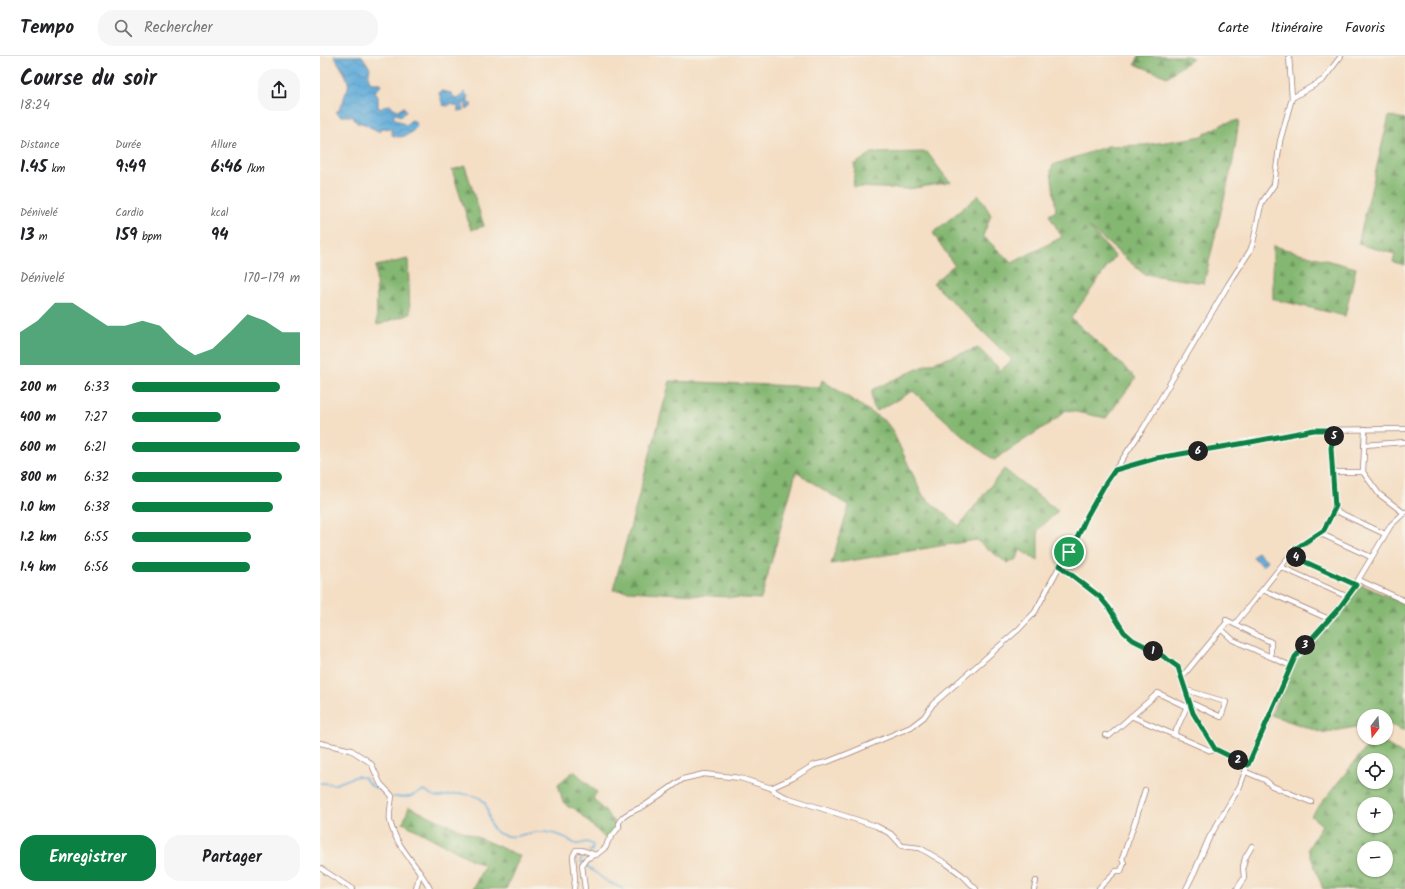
<!DOCTYPE html>
<html lang="fr">
<meta charset="utf-8">
<style>
body{margin:0;font-family:Kalam,sans-serif;background:#f6f6f6;color:#202124;height:100vh;display:flex;flex-direction:column;font-size:15px;white-space:nowrap}
*{box-sizing:border-box;margin:0}
p{font-size:13px;color:#757577}
.icon{flex:none;width:22px;height:22px;fill:none;stroke:currentColor;stroke-width:2;stroke-linecap:round;stroke-linejoin:round}
.map{position:relative;flex:1;overflow:hidden}
.panel{display:flex;flex-direction:column;background:#fff;width:320px}
.panel>*{flex:none}
.needle{width:26px;rotate:196deg}
.buttons{position:absolute;left:1037px;top:653px;display:grid;gap:8px}
.buttons a{display:grid;place-items:center;width:36px;height:36px;border-radius:50%;background:#fff;box-shadow:0 1px 3px #0004;font-size:20px}
.pin{position:absolute;display:grid;place-items:center;width:34px;height:34px;color:#fff;margin:-17px;border:2px solid #fff;border-radius:50%;box-shadow:0 1px 4px #0007}
.km{position:absolute;width:20px;height:20px;margin:-10px;border-radius:50%;background:#222;color:#fff;font-size:11px;line-height:20px;text-align:center}
.round{display:grid;place-items:center;flex:none;width:42px;height:42px;border-radius:16px;background:#f6f6f6}
.headline{display:flex;align-items:center;justify-content:space-between;height:68px;padding:0 20px}
h1{font-size:22px;font-weight:600;line-height:30px}
.stats{display:grid;grid-template-columns:repeat(3,1fr);gap:6px;height:68px;padding:4px 20px}
.stats div{display:grid;align-content:center}
.stats b{font-size:17px;font-weight:600}
.stats small{font-size:11px;font-weight:400}
.stats p{font-size:11px}
.chart{height:112px;padding:8px 20px}
.chart p{display:flex;justify-content:space-between}
.chart svg{width:100%;height:72px;margin-top:4px;fill:#0b8043;opacity:.7}
.action{display:flex;gap:8px;margin-top:auto;padding:8px 20px}
.action a{flex:1;height:46px;border-radius:16px;background:#0b8043;color:#fff;font-size:16px;font-weight:600;line-height:46px;text-align:center}
.action a+a{background:#f6f6f6;color:#202124}
ul{padding:0 20px;list-style:none;font-size:13px}
li{display:grid;grid-template-columns:64px 48px 1fr;align-items:center;height:30px}
li i{height:10px;border-radius:5px;background:#0b8043}
header{display:flex;align-items:center;gap:24px;box-sizing:border-box;height:56px;padding:0 20px;background:#fff;border-bottom:1px solid #e0e0e0}
header strong{font-size:19px}
nav{display:flex;gap:22px;margin-inline-start:auto;font-size:14px}
.search{width:280px;height:36px;background:#f6f6f6;display:flex;align-items:center;gap:10px;box-sizing:border-box;padding:0 14px;border-radius:16px;color:#757577;font-size:15px}
main{display:flex;flex:1;min-height:0}
.map>svg:first-child{display:block}
.forest{fill:url(#forest-firs);stroke:#676b4e;fill-rule:evenodd}
.water{fill:url(#water-waves);stroke:#566682}
.lines{fill:none;stroke-linecap:round;stroke-linejoin:round}
.stream{stroke:#61acd9;stroke-width:1.5}
.street-casing{stroke:#9f7e78;stroke-width:6}
.street{stroke:#fff;stroke-width:4.5}
.route-casing{stroke:#fff;stroke-width:8}
.route{stroke:#0b8043;stroke-width:5}
</style>
<header>
<strong>Tempo</strong>
<div class="search"><svg class="icon" aria-label="search" viewBox="0 0 24 24"><circle cx="10" cy="10" r="6"/><path d="M15 15l6 6"/></svg>Rechercher</div>
<nav><a>Carte</a><a>Itinéraire</a><a>Favoris</a></nav>
</header>
<main>
<section class="panel">
<div class="headline"><div><h1>Course du soir</h1><p>18:24</p></div><a class="round"><svg class="icon" aria-label="share" viewBox="0 0 24 24"><path d="M12 15V3M7 8l5-5 5 5M5 13v7h14v-7"/></svg></a></div>
<div class="stats">
<div><p>Distance</p><b>1.45<small> km</small></b></div>
<div><p>Durée</p><b>9:49</b></div>
<div><p>Allure</p><b>6:46<small> /km</small></b></div>
</div>
<div class="stats">
<div><p>Dénivelé</p><b>13<small> m</small></b></div>
<div><p>Cardio</p><b>159<small> bpm</small></b></div>
<div><p>kcal</p><b>94</b></div>
</div>
<div class="chart"><p><span>Dénivelé</span>170–179 m</p>
<svg viewBox="0 0 160 44" preserveAspectRatio="none"><path d="M0 44V24L10 17L20 6L30 6L40 13L50 20L60 20L70 17L80 20L90 31L100 38L110 34L120 24L130 13L140 17L150 24L160 24V44z"/></svg>
</div>
<ul>
<li><b>200 m</b>6:33<i style="width:88%"></i></li>
<li><b>400 m</b>7:27<i style="width:53%"></i></li>
<li><b>600 m</b>6:21<i style="width:100%"></i></li>
<li><b>800 m</b>6:32<i style="width:89%"></i></li>
<li><b>1.0 km</b>6:38<i style="width:84%"></i></li>
<li><b>1.2 km</b>6:55<i style="width:71%"></i></li>
<li><b>1.4 km</b>6:56<i style="width:70%"></i></li>
</ul>
<div class="action"><a>Enregistrer</a><a>Partager</a></div>
</section>
<div class="map">
<svg width="1085" height="833" viewBox="0 0 1085 833">
<defs>
<pattern id="forest-firs" width="22" height="20" patternUnits="userSpaceOnUse"><rect width="22" height="20" fill="#84b772"/><path d="M5 1l3.5 6h-7zM16 11l3.5 6h-7z" fill="#6e945e"/></pattern>
<pattern id="water-waves" width="16" height="10" patternUnits="userSpaceOnUse"><rect width="16" height="10" fill="#61acd9"/><path d="M0 5q4-4 8 0t8 0" fill="none" stroke="#528bb0"/></pattern>
</defs>
<rect width="100%" height="100%" fill="#f7f3e8"/>
<filter id="ink" filterUnits="userSpaceOnUse"><feTurbulence type="fractalNoise" baseFrequency=".025" numOctaves="2"/><feDisplacementMap in="SourceGraphic" scale="8" xChannelSelector="R" yChannelSelector="G"/><feConvolveMatrix kernelMatrix="1 2 1 2 8 2 1 2 1" color-interpolation-filters="sRGB"/></filter>
<filter id="wash" filterUnits="userSpaceOnUse"><feTurbulence type="fractalNoise" baseFrequency=".012" numOctaves="4" result="noise"/><feDisplacementMap in="SourceGraphic" scale="16" xChannelSelector="R" yChannelSelector="G"/><feGaussianBlur stdDeviation="0.9" result="paint"/><feColorMatrix in="noise" values="0 0 0 0 0 0 0 0 0 0 0 0 0 0 0 0 0 1.4 0 .05"/><feComposite in="paint" operator="in"/></filter>
<g filter="url(#wash)">
<rect width="100%" height="100%" fill="#f4dec4"/>
<g class="forest">
<path d="M819,0H867L873,2L847,21L815,8Z"/>
<path d="M1069,60L1085,63V209L1073,206L1075,198L1038,188Z"/>
<path d="M919,64L913,105L884,227L824,218L769,171L795,200L751,262L816,322L786,362L746,354L736,363L674,404L650,386L593,335L557,355C551,349 552,342 552,334L606,309L658,292L681,314L692,304L613,227L634,209L613,177L659,139L671,159L663,180L692,207L742,181L729,159L736,155L731,115L733,109L788,90L825,89L872,82L881,80L903,68Z"/>
<path d="M607,96L624,119L631,126L588,133L533,131L535,108L552,97Z"/>
<path d="M145,110L164,170L151,174L132,114Z"/>
<path d="M953,190L1036,212L1025,260L953,243Z"/>
<path d="M88,203L90,258L57,269L56,210Z"/>
<path d="M502,324L566,366L572,374L603,440L639,470L684,413L738,455L718,474V505L700,494L697,503L687,507L656,484L511,508L529,450L476,416L441,543L293,534L350,325L500,331Z"/>
<path d="M1042,529L1085,548V675L1066,667V660H1044V668L1041,670L1003,677L951,659L975,601L985,590L992,589Z"/>
<path d="M1054,682H1057L1085,700V833H1003L988,793L1002,769L991,760ZM1044,704H1066V726H1044ZM1044,748H1066V770H1044ZM1044,792H1066V814H1044Z"/>
<path d="M254,715L277,736L273,742L299,771L288,785L254,752L248,751L243,746L238,728Z"/>
<path d="M89,751L200,800L186,833H153L164,810L83,767Z"/>
</g>
<g class="water">
<path d="M14,0H42L50,12C49,17 47,22 51,27H61L62,29L55,35L58,41V51L61,53L65,50L70,49L73,52L79,54L84,51L86,56L81,60L76,58L73,60L74,62C79,64 82,68 86,69L90,65L93,64L97,68C94,78 81,84 72,79V73L61,72L60,76L42,67H37L32,60H20L16,56L20,53V50L23,47C24,40 26,37 28,32C31,24 18,7 14,0Z"/>
<path d="M122,35L131,37L134,41L138,43L142,40L144,36L148,40V46L151,47V51L146,53V47H143V54L138,55V50L131,48L127,50L123,49L119,37Z"/>
<path d="M937,496L948,505L943,510L933,501Z"/>
</g>
<g class="lines">
<g class="stream">
<path d="M0,727L16,728L37,720L44,722L50,729L68,738"/>
<path d="M73,741H89L103,735C109,736 112,741 119,741C123,741 127,739 131,739C139,737 151,738 158,741C175,749 161,772 183,779C198,784 210,774 225,776C232,777 240,779 246,782C249,783 252,787 256,788C264,789 264,783 273,789L272,795H269"/>
<path d="M264,797L261,799V806L288,826L304,833"/>
</g>
</g>
</g>
<g filter="url(#ink)">
<g class="lines">
<g class="street-casing">
<g id="street">
<path d="M972,42L1003,24L1021,0"/>
<path d="M1045,373L1043,416L1059,438L1084,457"/>
<path d="M1044,389L1085,386"/>
<path d="M795,414L824,371L908,229L930,195L933,187L940,153L943,145L954,129L960,85L972,42L969,0"/>
<path d="M1013,416H1043"/>
<path d="M1014,454L1065,478"/>
<path d="M999,477L1051,501"/>
<path d="M970,499L1036,529"/>
<path d="M740,510L780,541L789,552L804,576L813,584L837,596L858,611L873,657L895,693L928,709"/>
<path d="M961,511L1028,541"/>
<path d="M1039,524L1085,545"/>
<path d="M943,534L1009,563"/>
<path d="M906,564L951,586V601"/>
<path d="M915,568L975,493L1004,474L1015,452L1011,392L1015,374"/>
<path d="M901,573L913,584L971,610"/>
<path d="M862,621L908,565"/>
<path d="M811,660L891,695L895,693"/>
<path d="M785,679L789,680L838,637L867,651"/>
<path d="M854,679L869,646L901,661L906,646L866,634"/>
<path d="M0,687L31,694L48,705L52,709L60,727L72,740C71,748 69,757 70,765C76,792 99,810 110,833"/>
<path d="M926,716L945,724L952,730L991,746"/>
<path d="M451,732L473,722L494,709L507,706L532,696L591,671L604,661L613,648L699,573L715,556L745,500L754,489L767,460L784,430L795,414L837,402L931,386L993,374L1085,373"/>
<path d="M0,812L32,833"/>
<path d="M779,832L796,815H801L804,807L802,803L815,766L825,734"/>
<path d="M96,833L100,817"/>
<path d="M254,833L255,823L253,800L256,794H262L276,799L286,791L288,785L299,771V766L303,761L309,757L324,750L363,723L384,718L420,722L451,732L457,737L466,741L556,770L571,778L582,790L600,792L627,808L642,819L656,833"/>
<path d="M265,833L262,809L266,803L274,799"/>
<path d="M714,833L716,825"/>
<path d="M866,833L874,817L889,782L920,730L930,702L951,659L975,601L1028,541L1071,469L1085,456"/>
<path d="M917,833L924,822L923,811L925,802L932,790"/>
</g>
</g>
<use href="#street" class="street"/>
</g>
</g>
<g class="lines" filter="url(#ink)">
<g class="route-casing">
<path id="route" d="M994,374H1015L1011,392L1015,452L1004,474L975,493L970,499L1036,529L1020,551L975,601L928,709L895,693L873,657L858,611L837,596L813,584L804,576L789,552L780,541L740,510L747,497L754,489L767,460L784,430L795,414L837,402L931,386Z"/>
</g>
<use href="#route" class="route"/>
</g>
</svg>
<div class="buttons">
<a><svg class="needle" viewBox="-14 -14 28 28"><path d="M0-13l5 13h-10z" fill="#e53935"/><path d="M0 13l5-13h-10z" fill="#757577"/></svg></a>
<a><svg class="icon" aria-label="locate" viewBox="0 0 24 24"><circle cx="12" cy="12" r="6"/><path d="M12 2v4M12 18v4M2 12h4M18 12h4"/></svg></a>
<a>+</a>
<a>−</a>
</div>
<div class="pin" style="left:749px;top:496px;background:#1e9e55"><svg class="icon" aria-label="arrive" viewBox="0 0 24 24"><path d="M6 21V4h12l-3 4 3 4H6"/></svg></div>
<b class="km" style="left:833px;top:595px">1</b>
<b class="km" style="left:918px;top:704px">2</b>
<b class="km" style="left:985px;top:589px">3</b>
<b class="km" style="left:976px;top:501px">4</b>
<b class="km" style="left:1014px;top:380px">5</b>
<b class="km" style="left:878px;top:395px">6</b>
</div>
</main>
